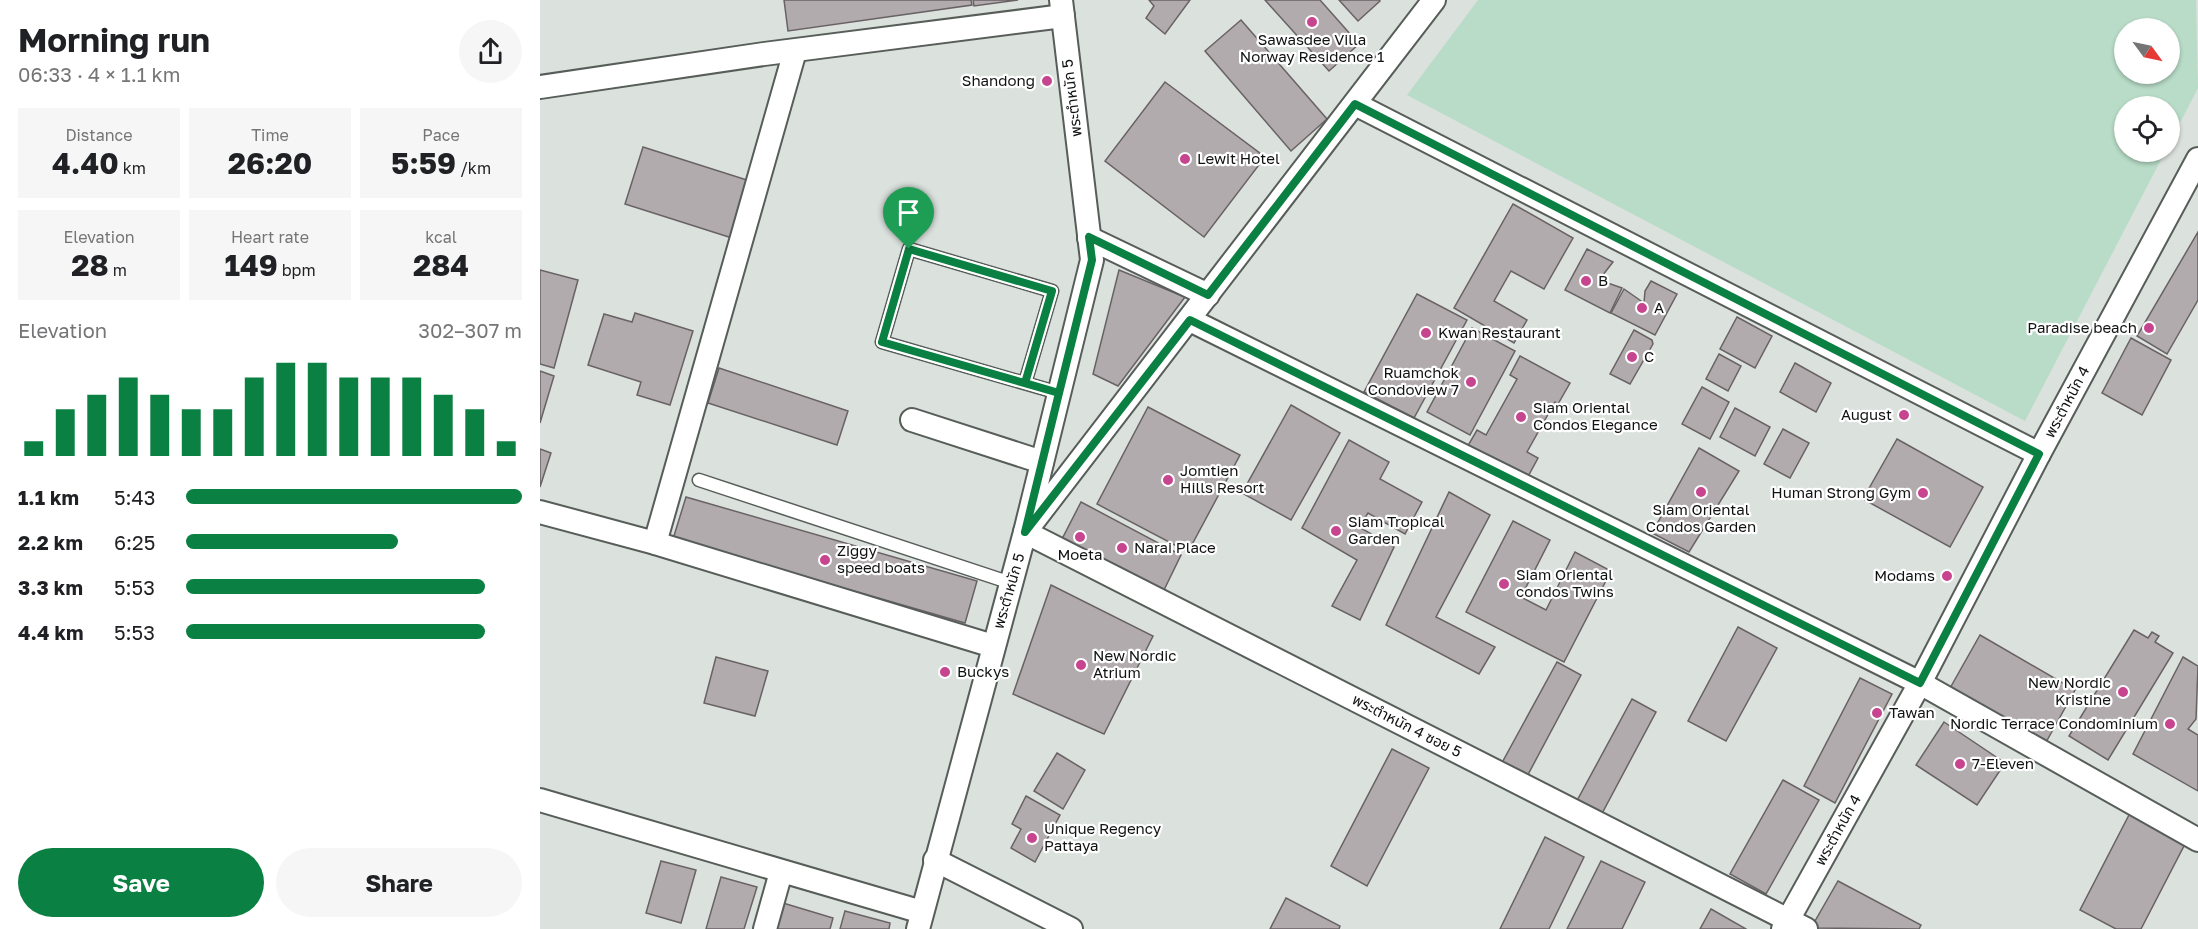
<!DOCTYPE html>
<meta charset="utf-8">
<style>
body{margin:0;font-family:"Golos Text","Noto Sans Thai",sans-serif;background:#f6f6f6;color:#202124;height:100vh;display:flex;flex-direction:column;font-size:22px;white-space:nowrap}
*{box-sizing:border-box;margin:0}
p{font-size:20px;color:#757577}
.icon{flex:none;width:33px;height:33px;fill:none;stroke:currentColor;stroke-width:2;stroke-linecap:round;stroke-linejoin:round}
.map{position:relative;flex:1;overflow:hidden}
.details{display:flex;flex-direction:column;background:#fff;width:540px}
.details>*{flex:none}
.needle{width:39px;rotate:123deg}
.tools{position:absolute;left:1574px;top:18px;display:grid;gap:12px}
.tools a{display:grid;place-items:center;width:66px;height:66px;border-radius:50%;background:#fff;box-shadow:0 2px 4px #0004;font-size:30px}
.pin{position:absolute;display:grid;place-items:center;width:51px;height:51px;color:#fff;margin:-62px -26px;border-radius:50% 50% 50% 0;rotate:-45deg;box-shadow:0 0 6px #0007}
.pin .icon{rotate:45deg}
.round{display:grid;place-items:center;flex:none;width:63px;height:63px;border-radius:32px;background:#f6f6f6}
.head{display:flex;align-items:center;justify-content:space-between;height:102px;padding:0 18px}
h1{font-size:33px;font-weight:700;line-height:45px}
.metrics{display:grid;grid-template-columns:repeat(3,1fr);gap:9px;height:102px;padding:6px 18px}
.metrics div{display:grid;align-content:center;border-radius:0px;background:#f6f6f6;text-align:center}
.metrics b{font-size:30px;font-weight:700}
.metrics small{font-size:16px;font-weight:400}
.metrics p{font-size:16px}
.chart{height:168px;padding:12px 18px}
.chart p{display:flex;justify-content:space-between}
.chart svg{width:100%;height:108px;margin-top:6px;stroke:#0b8043;stroke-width:6}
.cta{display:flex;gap:12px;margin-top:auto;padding:12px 18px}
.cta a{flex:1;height:69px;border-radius:36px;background:#0b8043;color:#fff;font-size:24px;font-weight:700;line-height:69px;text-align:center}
.cta a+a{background:#f6f6f6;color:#202124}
ul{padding:0 18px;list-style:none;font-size:20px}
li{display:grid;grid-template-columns:96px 72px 1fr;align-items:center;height:45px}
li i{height:15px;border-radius:8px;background:#0b8043}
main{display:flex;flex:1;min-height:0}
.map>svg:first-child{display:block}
.green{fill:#b8dcc7;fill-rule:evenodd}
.building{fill:#b2abae;stroke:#696265;stroke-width:1.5}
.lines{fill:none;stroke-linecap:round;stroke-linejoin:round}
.service-casing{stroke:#575d59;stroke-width:15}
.minor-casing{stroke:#575d59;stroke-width:26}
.service{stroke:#fff;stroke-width:12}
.minor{stroke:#fff;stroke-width:22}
.route-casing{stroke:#fff;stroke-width:12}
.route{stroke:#0b8043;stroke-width:8}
.poi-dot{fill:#c7458e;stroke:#fff;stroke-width:2}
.labels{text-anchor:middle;stroke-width:4.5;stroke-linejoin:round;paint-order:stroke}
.poi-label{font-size:15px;fill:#101211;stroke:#fff;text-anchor:start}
.street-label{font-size:15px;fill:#101211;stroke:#fff}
</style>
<main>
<section class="details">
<div class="head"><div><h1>Morning run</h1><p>06:33 · 4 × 1.1 km</p></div><a class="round"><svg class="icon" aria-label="share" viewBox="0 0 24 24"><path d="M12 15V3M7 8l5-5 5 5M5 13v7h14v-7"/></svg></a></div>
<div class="metrics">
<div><p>Distance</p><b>4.40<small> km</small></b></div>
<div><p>Time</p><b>26:20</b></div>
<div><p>Pace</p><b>5:59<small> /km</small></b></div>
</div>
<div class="metrics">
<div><p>Elevation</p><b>28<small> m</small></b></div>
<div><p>Heart rate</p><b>149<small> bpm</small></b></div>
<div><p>kcal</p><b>284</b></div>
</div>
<div class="chart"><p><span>Elevation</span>302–307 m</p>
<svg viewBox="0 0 160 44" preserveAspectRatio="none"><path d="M5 44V38M15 44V25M25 44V19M35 44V12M45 44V19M55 44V25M65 44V25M75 44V12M85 44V6M95 44V6M105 44V12M115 44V12M125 44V12M135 44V19M145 44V25M155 44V38"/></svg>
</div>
<ul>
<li><b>1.1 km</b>5:43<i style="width:100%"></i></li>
<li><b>2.2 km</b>6:25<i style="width:63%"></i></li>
<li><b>3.3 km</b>5:53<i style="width:89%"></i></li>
<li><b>4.4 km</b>5:53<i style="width:89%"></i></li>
</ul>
<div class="cta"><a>Save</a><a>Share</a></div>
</section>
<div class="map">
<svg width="1658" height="929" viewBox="0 0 1658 929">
<rect width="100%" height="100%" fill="#dbe1dd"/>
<path class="green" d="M938,0H1656L1658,88L1629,144V106H1584V152H1625L1485,421L867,95ZM1584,28H1629V74H1584Z"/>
<g class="building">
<path d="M244,0H431L432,5L248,31Z"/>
<path d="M433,0H478L434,6Z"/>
<path d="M609,0H650L625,34L606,18L614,6Z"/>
<path d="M725,0H780L819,44L789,71Z"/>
<path d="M799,0H839L840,1L818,21Z"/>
<path d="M701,20L787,119L751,151L665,51Z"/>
<path d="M625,82L725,157L664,237L565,161Z"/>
<path d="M103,147L210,181L192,238L85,204Z"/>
<path d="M973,204L1033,238L1004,289L971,271L954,301L987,320L974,343L914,308Z"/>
<path d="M1658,232V300L1627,354L1597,336Z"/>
<path d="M1047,249L1073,262L1059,280L1082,288L1070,313L1025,290Z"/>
<path d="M0,270L38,280L14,368L0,364Z"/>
<path d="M579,270L645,297L578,386L553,374Z"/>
<path d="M1111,281L1137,294L1115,335L1071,313L1084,289L1104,303L1105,291Z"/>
<path d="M877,294L927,320L874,418L824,392Z"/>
<path d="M95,313L153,331L130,405L97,395L101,382L48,365L64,314L92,322Z"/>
<path d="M1197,317L1232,336L1215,368L1180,349Z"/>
<path d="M932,328L975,351L930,435L887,412Z"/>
<path d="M1094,330L1112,340L1113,344L1090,384L1070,374Z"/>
<path d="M1591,338L1631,360L1602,415L1562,393Z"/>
<path d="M1179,354L1201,366L1188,391L1166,379Z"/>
<path d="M980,356L1030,383L1018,404L1015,402L987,452L998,458L985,482L926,449L937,430L946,435L977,379L970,375Z"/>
<path d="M1255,363L1291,383L1276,412L1240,392Z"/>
<path d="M179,368L308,411L297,445L168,403Z"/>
<path d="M0,371L14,376L0,423Z"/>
<path d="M1162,387L1189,402L1170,439L1142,424Z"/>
<path d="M751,405L800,433L751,520L702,493Z"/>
<path d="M608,407L700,455L648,552L557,504Z"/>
<path d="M1195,408L1230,427L1215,456L1180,437Z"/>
<path d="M1243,429L1269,443L1250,478L1224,464Z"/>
<path d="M1357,439L1443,487L1410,547L1323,499Z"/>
<path d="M809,440L849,462L840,479L882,502L865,534L828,513L819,527L854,547L820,620L792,606L817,560L762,528Z"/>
<path d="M1159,448L1199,471L1149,552L1112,533Z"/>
<path d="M0,449L11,453L0,487Z"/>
<path d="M909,492L950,515L896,617L955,647L939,674L846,625Z"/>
<path d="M146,497L437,581L425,623L133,539Z"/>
<path d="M541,502L641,555L623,592L521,541Z"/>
<path d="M973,521L1010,540L981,597L1006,610L1035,552L1071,571L1024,662L926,612Z"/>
<path d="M511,585L613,636L564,734L473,694Z"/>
<path d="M1198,627L1237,648L1186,741L1148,721Z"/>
<path d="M1594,630L1608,638L1612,632L1619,636L1615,642L1633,653L1568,760L1529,736Z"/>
<path d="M1440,635L1535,690L1505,744L1409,690Z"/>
<path d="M176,657L228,671L215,716L164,703Z"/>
<path d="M1643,657L1658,666L1656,719L1648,729L1658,735V791L1593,754Z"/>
<path d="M1017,662L1041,675L983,784L958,770Z"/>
<path d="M1320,678L1352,694L1295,803L1264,786Z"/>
<path d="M1092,699L1116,712L1058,821L1033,808Z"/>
<path d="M1404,722L1465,763L1437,805L1376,765Z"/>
<path d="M852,749L889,768L827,886L791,866Z"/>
<path d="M517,753L545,770L523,809L494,791Z"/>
<path d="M1243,780L1279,800L1226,894L1190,874Z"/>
<path d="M486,796L520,815L495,862L471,848L481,829L472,824Z"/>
<path d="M1590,813L1646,842L1601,929H1576L1540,910Z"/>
<path d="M1005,837L1044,857L1009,929H960Z"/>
<path d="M121,861L156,870L141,923L106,913Z"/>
<path d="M1061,861L1105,882L1082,929H1027Z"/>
<path d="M181,877L217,887L204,929H166Z"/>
<path d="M1298,881L1381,925L1379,929L1271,928Z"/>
<path d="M746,898L800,926L799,929H730Z"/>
<path d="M243,903L293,918L290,929H236Z"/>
<path d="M1171,909L1206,929H1160Z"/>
<path d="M305,911L350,923L349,929H300Z"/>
</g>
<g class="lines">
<g class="service-casing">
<g id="service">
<path d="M485,383L512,291L369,249L342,342L519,393"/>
<path d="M159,480L471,583"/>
</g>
</g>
<g class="minor-casing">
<g id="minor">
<path d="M894,0L485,532L1266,929"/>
<path d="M0,87L224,54L523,16"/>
<path d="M815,104L1499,454"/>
<path d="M549,238L668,295"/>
<path d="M650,320L1380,683L1658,840"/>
<path d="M372,420L502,462"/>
<path d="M0,512L115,543L453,646"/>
<path d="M115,543L255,51"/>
<path d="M0,800L382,912"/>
<path d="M395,860L531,929"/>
<path d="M225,929L241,872"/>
<path d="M378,929L485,532L552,260L521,0"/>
<path d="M1243,929L1380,683L1499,454L1658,159"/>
</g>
</g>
<use href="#service" class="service"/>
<use href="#minor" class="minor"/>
</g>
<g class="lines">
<g class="route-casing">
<path id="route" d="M369,249L512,291L485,383L519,393L485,532L650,320L1380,683L1499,454L815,104L668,295L549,237L552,260L519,393L342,342L369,249"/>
</g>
<use href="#route" class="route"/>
</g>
<g class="poi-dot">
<circle cx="772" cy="22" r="6"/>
<circle cx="507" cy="81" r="6"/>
<circle cx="645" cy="159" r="6"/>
<circle cx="1046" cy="281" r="6"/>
<circle cx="1102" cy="308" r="6"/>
<circle cx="1609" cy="328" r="6"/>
<circle cx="886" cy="333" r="6"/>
<circle cx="1092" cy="357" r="6"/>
<circle cx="931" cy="382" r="6"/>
<circle cx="1364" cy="415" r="6"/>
<circle cx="981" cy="417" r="6"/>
<circle cx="628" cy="480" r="6"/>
<circle cx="1161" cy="492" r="6"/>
<circle cx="1383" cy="493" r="6"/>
<circle cx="796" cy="531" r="6"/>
<circle cx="540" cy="537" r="6"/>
<circle cx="582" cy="548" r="6"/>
<circle cx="285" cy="560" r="6"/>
<circle cx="1407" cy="576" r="6"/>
<circle cx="964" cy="584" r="6"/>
<circle cx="541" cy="665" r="6"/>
<circle cx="405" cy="672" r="6"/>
<circle cx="1583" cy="692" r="6"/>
<circle cx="1337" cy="713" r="6"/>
<circle cx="1630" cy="724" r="6"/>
<circle cx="1420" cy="764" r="6"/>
<circle cx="492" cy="838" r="6"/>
</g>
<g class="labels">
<g class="poi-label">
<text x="772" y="45" text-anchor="middle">Sawasdee Villa<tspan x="772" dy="17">Norway Residence 1</tspan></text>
<text x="495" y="86" text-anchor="end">Shandong</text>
<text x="657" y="164">Lewit Hotel</text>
<text x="1058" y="286">B</text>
<text x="1114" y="313">A</text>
<text x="1597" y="333" text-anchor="end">Paradise beach</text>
<text x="898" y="338">Kwan Restaurant</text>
<text x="1104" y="362">C</text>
<text x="919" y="378" text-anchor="end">Ruamchok<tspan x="919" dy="17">Condoview 7</tspan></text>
<text x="993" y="413">Siam Oriental<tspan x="993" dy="17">Condos Elegance</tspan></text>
<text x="1352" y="420" text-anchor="end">August</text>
<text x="640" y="476">Jomtien<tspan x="640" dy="17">Hills Resort</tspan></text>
<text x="1371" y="498" text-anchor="end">Human Strong Gym</text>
<text x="1161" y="515" text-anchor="middle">Siam Oriental<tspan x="1161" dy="17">Condos Garden</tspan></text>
<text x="808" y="527">Siam Tropical<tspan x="808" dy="17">Garden</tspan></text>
<text x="594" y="553">Narai Place</text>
<text x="297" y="556">Ziggy<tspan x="297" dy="17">speed boats</tspan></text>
<text x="540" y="560" text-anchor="middle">Moeta</text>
<text x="976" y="580">Siam Oriental<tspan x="976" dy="17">condos Twins</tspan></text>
<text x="1395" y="581" text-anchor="end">Modams</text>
<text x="553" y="661">New Nordic<tspan x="553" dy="17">Atrium</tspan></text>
<text x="417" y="677">Buckys</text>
<text x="1571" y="688" text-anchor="end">New Nordic<tspan x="1571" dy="17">Kristine</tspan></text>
<text x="1349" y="718">Tawan</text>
<text x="1618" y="729" text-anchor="end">Nordic Terrace Condominium</text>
<text x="1432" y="769">7-Eleven</text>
<text x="504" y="834">Unique Regency<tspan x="504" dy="17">Pattaya</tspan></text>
</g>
<g class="street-label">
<text transform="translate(532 98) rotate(-97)" y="5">พระตำหนัก 5</text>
<text transform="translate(1527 402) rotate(-62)" y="5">พระตำหนัก 4</text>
<text transform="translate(469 591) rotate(-74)" y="5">พระตำหนัก 5</text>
<text transform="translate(867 726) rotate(27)" y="5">พระตำหนัก 4 ซอย 5</text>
<text transform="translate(1298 830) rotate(-61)" y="5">พระตำหนัก 4</text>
</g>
</g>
</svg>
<div class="tools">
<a><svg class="needle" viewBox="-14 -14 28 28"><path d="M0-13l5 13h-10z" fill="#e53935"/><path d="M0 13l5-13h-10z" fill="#757577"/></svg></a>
<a><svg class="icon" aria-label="locate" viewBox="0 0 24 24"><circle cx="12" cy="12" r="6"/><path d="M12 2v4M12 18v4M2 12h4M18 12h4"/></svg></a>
</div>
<div class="pin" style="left:369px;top:249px;background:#1e9e55"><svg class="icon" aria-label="arrive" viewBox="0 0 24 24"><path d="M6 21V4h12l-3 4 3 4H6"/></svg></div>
</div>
</main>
